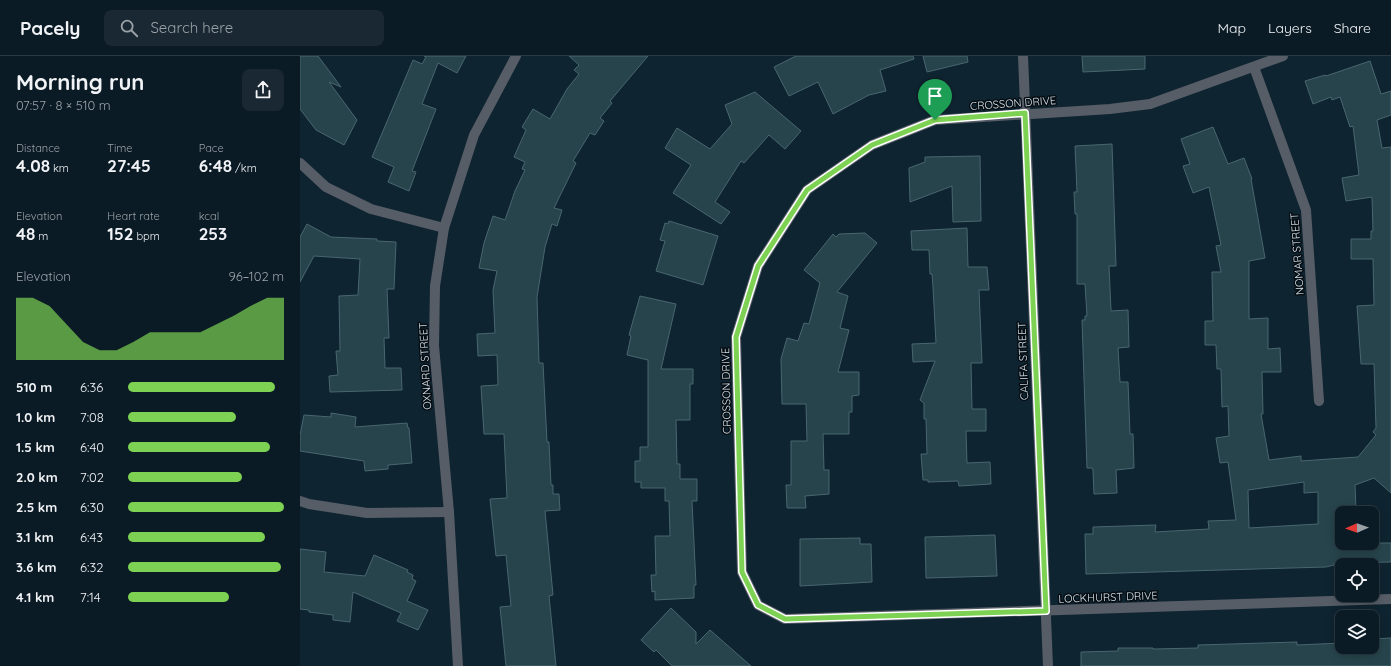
<!DOCTYPE html>
<meta charset="utf-8">
<style>
body{margin:0;font-family:Quicksand,sans-serif;background:#192832;color:#f1f3f6;height:100vh;display:flex;flex-direction:column;font-size:15px;white-space:nowrap}
*{box-sizing:border-box;margin:0}
p{font-size:13px;color:#9aa1a7}
.icon{flex:none;width:22px;height:22px;fill:none;stroke:currentColor;stroke-width:2;stroke-linecap:round;stroke-linejoin:round}
.map{position:relative;flex:1;overflow:hidden}
.drawer{display:flex;flex-direction:column;background:#0b1b25;width:300px}
.drawer>*{flex:none}
.needle{width:26px;rotate:268deg}
.fabs{position:absolute;left:1035px;top:450px;display:grid;gap:8px}
.fabs a{display:grid;place-items:center;width:44px;height:44px;border-radius:8px;background:#0b1b25;box-shadow:0 2px 10px #0003,0 0 0 1px #2b3942;font-size:20px}
.pin{position:absolute;display:grid;place-items:center;width:34px;height:34px;color:#fff;margin:-41px -17px;border-radius:50% 50% 50% 0;rotate:-45deg;box-shadow:0 0 4px #0007}
.pin .icon{rotate:45deg}
.round{display:grid;place-items:center;flex:none;width:42px;height:42px;border-radius:8px;background:#192832}
.headline{display:flex;align-items:center;justify-content:space-between;height:68px;padding:0 16px}
h1{font-size:22px;font-weight:800;line-height:30px}
.figures{display:grid;grid-template-columns:repeat(3,1fr);gap:6px;height:68px;padding:4px 16px}
.figures div{display:grid;align-content:center}
.figures b{font-size:17px;font-weight:800}
.figures small{font-size:11px;font-weight:400}
.figures p{font-size:11px}
.chart{height:112px;padding:8px 16px}
.chart p{display:flex;justify-content:space-between}
.chart svg{width:100%;height:72px;margin-top:4px;fill:#7dd153;opacity:.7}
ul{padding:0 16px;list-style:none;font-size:13px}
li{display:grid;grid-template-columns:64px 48px 1fr;align-items:center;height:30px}
li i{height:10px;border-radius:5px;background:#7dd153}
header{display:flex;align-items:center;gap:24px;box-sizing:border-box;height:56px;padding:0 20px;background:#0b1b25;border-bottom:1px solid #2b3942}
header strong{font-size:19px}
nav{display:flex;gap:22px;margin-inline-start:auto;font-size:14px}
.search{width:280px;height:36px;background:#192832;display:flex;align-items:center;gap:10px;box-sizing:border-box;padding:0 14px;border-radius:8px;color:#9aa1a7;font-size:15px}
main{display:flex;flex:1;min-height:0}
.map>svg:first-child{display:block}
.building{fill:#27444c;stroke:#49666f;fill-rule:evenodd}
.lines{fill:none;stroke-linecap:round;stroke-linejoin:round}
.minor{stroke:#575d67;stroke-width:10}
.route-casing{stroke:#fff;stroke-width:8}
.route{stroke:#7dd153;stroke-width:5}
.labels{text-anchor:middle;stroke-width:3;stroke-linejoin:round;paint-order:stroke}
.street-label{font-size:11px;fill:#d6e3ec;stroke:#050c12}
</style>
<header>
<strong>Pacely</strong>
<div class="search"><svg class="icon" aria-label="search" viewBox="0 0 24 24"><circle cx="10" cy="10" r="6"/><path d="M15 15l6 6"/></svg>Search here</div>
<nav><a>Map</a><a>Layers</a><a>Share</a></nav>
</header>
<main>
<section class="drawer">
<div class="headline"><div><h1>Morning run</h1><p>07:57 · 8 × 510 m</p></div><a class="round"><svg class="icon" aria-label="share" viewBox="0 0 24 24"><path d="M12 15V3M7 8l5-5 5 5M5 13v7h14v-7"/></svg></a></div>
<div class="figures">
<div><p>Distance</p><b>4.08<small> km</small></b></div>
<div><p>Time</p><b>27:45</b></div>
<div><p>Pace</p><b>6:48<small> /km</small></b></div>
</div>
<div class="figures">
<div><p>Elevation</p><b>48<small> m</small></b></div>
<div><p>Heart rate</p><b>152<small> bpm</small></b></div>
<div><p>kcal</p><b>253</b></div>
</div>
<div class="chart"><p><span>Elevation</span>96–102 m</p>
<svg viewBox="0 0 160 44" preserveAspectRatio="none"><path d="M0 44V6L10 6L20 11L30 22L40 33L50 38L60 38L70 33L80 27L90 27L100 27L110 27L120 22L130 17L140 11L150 6L160 6V44z"/></svg>
</div>
<ul>
<li><b>510 m</b>6:36<i style="width:94%"></i></li>
<li><b>1.0 km</b>7:08<i style="width:69%"></i></li>
<li><b>1.5 km</b>6:40<i style="width:91%"></i></li>
<li><b>2.0 km</b>7:02<i style="width:73%"></i></li>
<li><b>2.5 km</b>6:30<i style="width:100%"></i></li>
<li><b>3.1 km</b>6:43<i style="width:88%"></i></li>
<li><b>3.6 km</b>6:32<i style="width:98%"></i></li>
<li><b>4.1 km</b>7:14<i style="width:65%"></i></li>
</ul>
</section>
<div class="map">
<svg width="1091" height="610" viewBox="0 0 1091 610">
<rect width="100%" height="100%" fill="#0f2431"/>
<g class="building">
<path d="M0,0H18L41,31L29,26L57,64L44,89L16,74L0,53Z"/>
<path d="M124,0H166L157,17L138,7L122,48L136,53L112,115L116,116L109,135L88,126L94,111L72,101L113,4L122,8L126,1Z"/>
<path d="M269,0H348L310,45L312,47L300,62L304,65L295,79L290,77L273,105L276,107L254,152L262,154L257,170L252,168L245,191L237,241L239,307H243L247,386H249L251,429H253V438H259L260,454L245,455L253,539L249,540L256,610H206L200,551L211,550L206,499L196,500L190,443L207,442L204,378H184L181,330L198,329L197,299L178,300L177,278L195,277L193,234L197,215L179,212L184,187L193,160L205,164L215,135L225,114L222,113L225,106L214,101L226,74L222,71L233,53L250,63L267,33L279,18L274,14L279,9Z"/>
<path d="M496,0H613L614,3L580,14L586,35L569,39L533,58L518,26L489,40L474,11Z"/>
<path d="M623,0H667L668,6L627,16Z"/>
<path d="M782,0H845V13L783,16Z"/>
<path d="M1070,5L1081,38L1091,35V59L1077,64L1082,92L1091,91V437L1074,422L1055,429L1056,455L1042,456V487H1091V506L1034,507V509L1026,511L956,513L786,518L785,478H793V471L856,469L855,476L909,473L908,465L936,464L928,406L920,407L916,382L929,380L928,350L922,351L921,313H917L916,289H905V265H913L912,216H921L916,190L921,189L909,131L893,137L883,110L890,108L881,83L913,71L928,108L944,102L952,123H951L965,202L949,205V263L968,262V293L980,292L981,316H962L963,358H961L969,404L1001,400V405L1058,401L1076,379L1073,376L1076,372L1074,308H1061L1057,250L1074,249L1073,203H1051V183H1071V175H1073L1072,141L1046,145L1042,122L1059,119L1053,70L1050,71L1040,41L1032,44L1031,41L1013,48L1005,25L1025,19L1026,20ZM1004,426V437L1018,436V468L949,472L948,434Z"/>
<path d="M455,36L501,75L485,93L469,79L444,107L441,105L415,146L430,156L421,168L373,137L391,109L365,92L377,72L410,93L432,68L425,49Z"/>
<path d="M812,88L816,210H809L811,255L828,254L829,291L818,292L820,326H828L830,378H833L834,412L816,414L817,437L794,438L793,414L792,412H787L782,264H785V260H787L785,228H777V158H775L774,136H777L775,90Z"/>
<path d="M680,100L681,165L653,166L652,130L610,146L609,112L625,106V101Z"/>
<path d="M369,165L418,180L403,229L356,215L365,185L360,184L365,167L368,168Z"/>
<path d="M7,168L31,181L77,183V185L96,186L94,233H87L89,282H84L85,312H101L102,334L30,336L29,320L38,319L36,295H40L39,240L58,239L60,203L14,200L0,226V181Z"/>
<path d="M667,172L668,211H687L689,234H679L682,307H671L672,353H686V375H666L667,407L690,406L691,428L659,430L658,425L628,426V424H623L621,398H627L626,363H624V347L620,344L635,305L613,306L612,288L636,287L633,231L632,218H630L629,194H612L611,175Z"/>
<path d="M565,177L577,187L537,236L548,240L540,272L549,274L538,316H559V339L552,340V356H549V378H523L524,414H529V438L505,440L506,452H487L486,429H491V385H507L506,348H482L481,303L487,282L498,285L504,267L509,268L520,227L504,214L533,178L536,181L539,178Z"/>
<path d="M340,240L376,248L361,313H393V328H390V364H376L377,408H380V423H397V445H392L396,529H394V542L355,544V535L352,536L351,519H356L355,480H370L369,445H365V432H341V426H335V405H340V391H348V304L327,299L331,280L329,279Z"/>
<path d="M31,357L56,361L55,371L107,367L108,372H109L112,407L88,409V413L65,415L64,405L0,395V379L4,359L31,361Z"/>
<path d="M695,479L697,520L626,522L625,481Z"/>
<path d="M560,482V488H571L572,526L500,530V483Z"/>
<path d="M0,493L26,496L24,516L65,520L74,499L108,514L107,516L113,519L112,523L116,525L107,545L128,554L118,574L97,565L101,557L53,536L50,566L33,564V559L9,556V554L0,553Z"/>
<path d="M371,552L396,576V588L410,574L451,610H372L356,594L354,596L341,584Z"/>
<path d="M1091,582V610H781V596L818,595V592H853V593L898,592V589L997,586V589L1042,587V591H1072V583Z"/>
</g>
<g class="lines">
<g class="minor">
<path d="M723,0L748,610"/>
<path d="M983,0L850,48L810,53L635,64L572,89L507,134L458,210L436,281L442,516L458,549L485,563L1091,543"/>
<path d="M954,11L1006,154L1019,345"/>
<path d="M0,107L26,131L71,153L144,172"/>
<path d="M0,445L9,448L67,457L149,456"/>
<path d="M158,610L149,456L134,290L135,230L144,172L174,79L216,0"/>
</g>
</g>
<g class="lines">
<g class="route-casing">
<path id="route" d="M725,57L746,555L485,563L458,549L442,516L436,281L458,210L507,134L572,89L635,64Z"/>
</g>
<use href="#route" class="route"/>
</g>
<g class="labels">
<g class="street-label">
<text transform="translate(713 47) rotate(-4)" y="4">CROSSON DRIVE</text>
<text transform="translate(997 198) rotate(-94)" y="4">NOMAR STREET</text>
<text transform="translate(723 305) rotate(-92)" y="4">CALIFA STREET</text>
<text transform="translate(125 310) rotate(-93)" y="4">OXNARD STREET</text>
<text transform="translate(426 335) rotate(-91)" y="4">CROSSON DRIVE</text>
<text transform="translate(808 541) rotate(-2)" y="4">LOCKHURST DRIVE</text>
</g>
</g>
</svg>
<div class="fabs">
<a><svg class="needle" viewBox="-14 -14 28 28"><path d="M0-13l5 13h-10z" fill="#e53935"/><path d="M0 13l5-13h-10z" fill="#9aa1a7"/></svg></a>
<a><svg class="icon" aria-label="locate" viewBox="0 0 24 24"><circle cx="12" cy="12" r="6"/><path d="M12 2v4M12 18v4M2 12h4M18 12h4"/></svg></a>
<a><svg class="icon" aria-label="layers" viewBox="0 0 24 24"><path d="M12 4l9 5-9 5-9-5zM3 14l9 5 9-5"/></svg></a>
</div>
<div class="pin" style="left:635px;top:64px;background:#1e9e55"><svg class="icon" aria-label="arrive" viewBox="0 0 24 24"><path d="M6 21V4h12l-3 4 3 4H6"/></svg></div>
</div>
</main>
